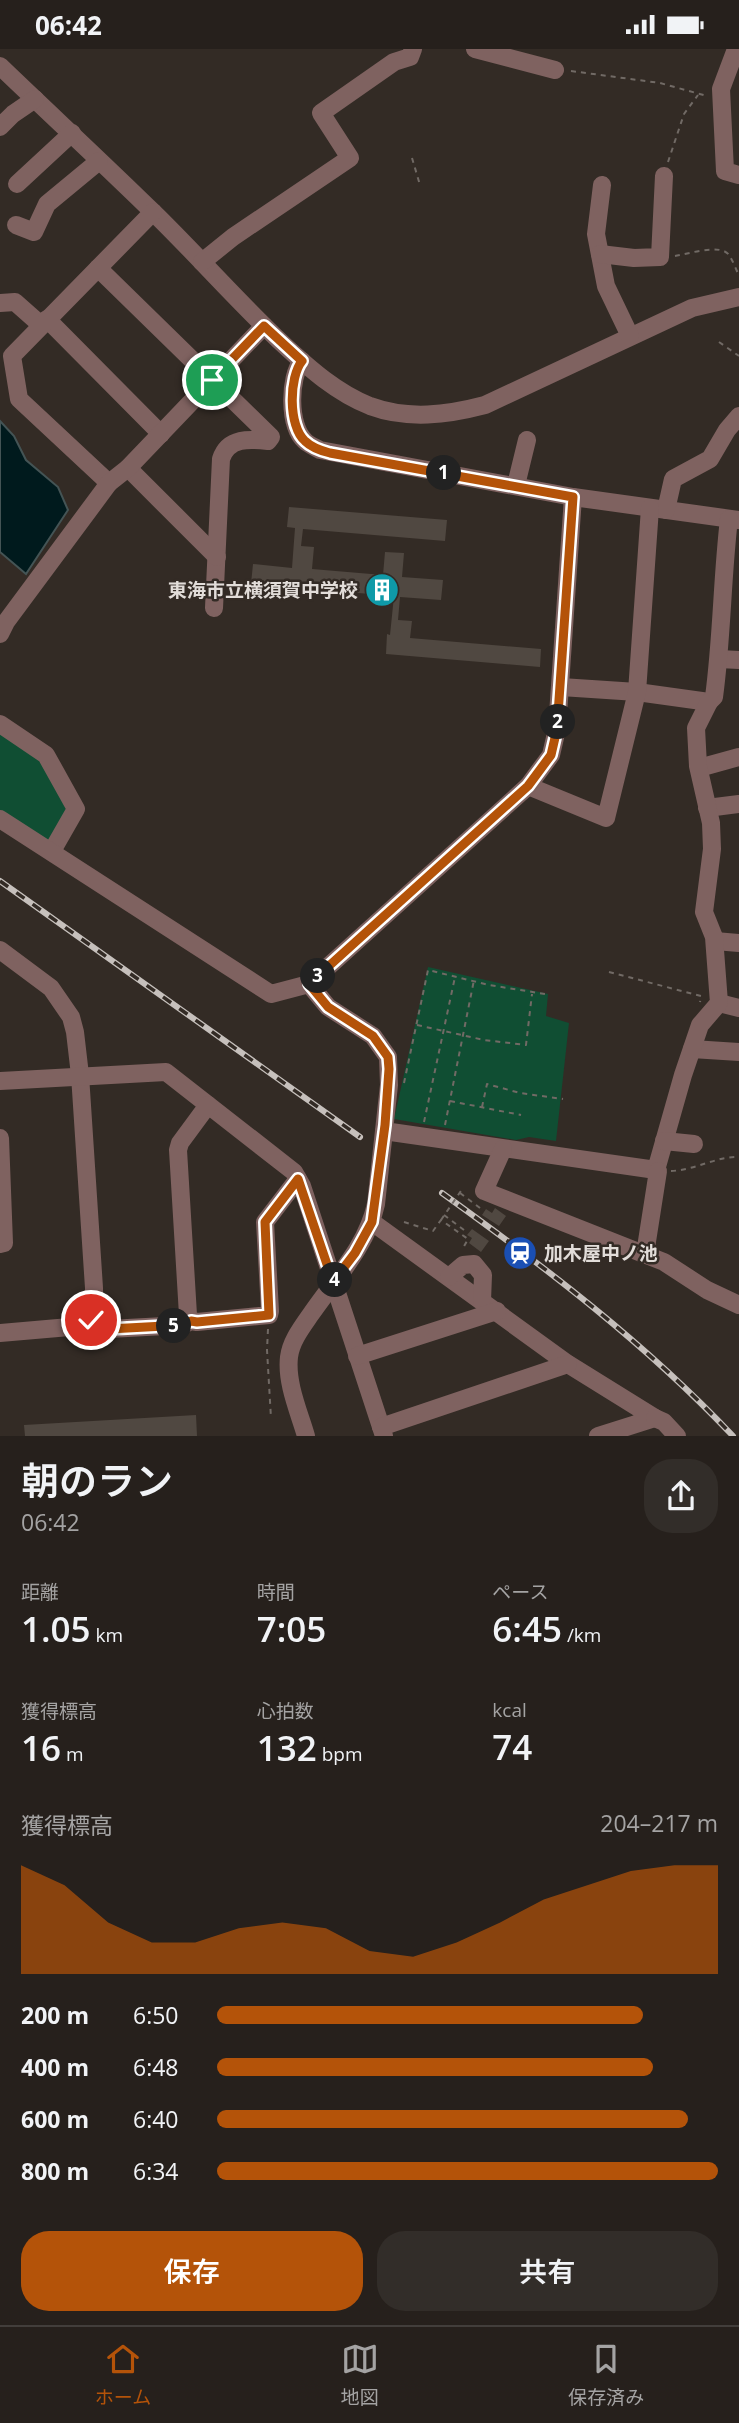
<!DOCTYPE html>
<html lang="ja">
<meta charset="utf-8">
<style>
body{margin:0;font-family:"Open Sans","Noto Sans JP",sans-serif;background:#322d29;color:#f1f3f6;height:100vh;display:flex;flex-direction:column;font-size:26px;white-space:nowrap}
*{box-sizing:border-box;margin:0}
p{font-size:23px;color:#a4a3a3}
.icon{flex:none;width:38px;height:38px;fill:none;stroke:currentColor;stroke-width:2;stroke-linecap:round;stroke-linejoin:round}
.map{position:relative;height:1387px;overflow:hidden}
.panel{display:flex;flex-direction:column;background:#26201c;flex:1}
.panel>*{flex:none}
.pin{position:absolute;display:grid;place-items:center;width:60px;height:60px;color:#fff;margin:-30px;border:4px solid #fff;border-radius:50%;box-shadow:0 2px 7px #0007}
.km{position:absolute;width:35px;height:35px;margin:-18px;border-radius:50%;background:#222;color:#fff;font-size:19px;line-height:35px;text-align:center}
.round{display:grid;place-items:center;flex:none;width:74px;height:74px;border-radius:28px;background:#322d29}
.head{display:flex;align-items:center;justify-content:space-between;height:119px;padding:0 21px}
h1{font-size:38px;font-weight:600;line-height:52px}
.figures{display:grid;grid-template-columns:repeat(3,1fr);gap:10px;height:119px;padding:7px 21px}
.figures div{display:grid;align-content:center}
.figures b{font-size:35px;font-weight:600}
.figures small{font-size:19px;font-weight:400}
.figures p{font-size:19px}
.chart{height:196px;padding:14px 21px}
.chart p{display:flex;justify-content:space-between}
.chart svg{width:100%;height:126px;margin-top:7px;fill:#b45309;opacity:.7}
.action{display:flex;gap:14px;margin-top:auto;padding:14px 21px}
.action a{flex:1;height:80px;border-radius:28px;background:#b45309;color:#fff;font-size:28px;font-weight:600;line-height:80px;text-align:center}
.action a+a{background:#322d29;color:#f1f3f6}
ul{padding:0 21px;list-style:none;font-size:23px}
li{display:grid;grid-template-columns:112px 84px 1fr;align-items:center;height:52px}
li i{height:18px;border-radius:9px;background:#b45309}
.status{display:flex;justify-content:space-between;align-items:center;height:49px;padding:0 35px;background:#26201c;direction:ltr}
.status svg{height:19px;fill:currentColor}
.tabs{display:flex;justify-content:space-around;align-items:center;height:98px;border-top:2px solid #423e3b;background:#26201c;font-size:19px;color:#a4a3a3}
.tabs a{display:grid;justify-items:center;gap:4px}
.tabs .current{color:#b45309}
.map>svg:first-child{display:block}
.green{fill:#104e33}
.water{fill:#001a1d;stroke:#445455;stroke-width:2}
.building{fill:#504841}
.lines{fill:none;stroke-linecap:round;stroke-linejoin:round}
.path{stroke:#716a65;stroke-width:2;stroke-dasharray:5 5;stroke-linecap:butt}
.minor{stroke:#7f6260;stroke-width:18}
.rail-casing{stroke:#c6c0bc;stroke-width:6}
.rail{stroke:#332b25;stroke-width:3.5;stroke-dasharray:10;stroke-linecap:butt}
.path-bridge{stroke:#716a65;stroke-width:2;stroke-dasharray:5 5;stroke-linecap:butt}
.route-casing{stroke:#fff;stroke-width:14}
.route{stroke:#b45309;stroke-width:9}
.labels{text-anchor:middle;stroke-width:5;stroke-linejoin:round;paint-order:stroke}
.poi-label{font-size:19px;font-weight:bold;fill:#e2ddd9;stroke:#332b25;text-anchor:end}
</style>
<div class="status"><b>06:42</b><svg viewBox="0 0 49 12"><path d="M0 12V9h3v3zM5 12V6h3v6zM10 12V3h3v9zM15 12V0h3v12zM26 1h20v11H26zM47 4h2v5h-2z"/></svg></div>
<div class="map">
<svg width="739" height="1387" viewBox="0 0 739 1387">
<rect width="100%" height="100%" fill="#332b25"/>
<g class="green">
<path d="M0,683L46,706L76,760L52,802L0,770Z"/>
<path d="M428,918L548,945L546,967L569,974L556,1092L529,1088L516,1091L394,1070Z"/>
</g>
<path class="water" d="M0,372L14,387L26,411L58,438L68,461L26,525L0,503Z"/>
<g class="building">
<path d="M289,458L447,471L445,492L303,480L301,497L314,498L312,520L383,526L385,503L404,504L402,528L443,531L441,551L400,548L398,571L412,572L410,589L541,600L540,618L386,605L387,585L390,586L394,547L251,535L253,515L292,519L295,479L287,478Z"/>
<path d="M495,1159L506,1167L499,1177L482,1166L486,1160L492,1164Z"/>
<path d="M472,1180L489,1192L481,1203L469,1194L472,1189L467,1186Z"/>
<path d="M196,1366L197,1387H25L24,1376Z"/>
</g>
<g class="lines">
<g class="path">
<path d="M571,22L660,34L707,47"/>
<path d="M412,109L420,136"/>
<path d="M668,113L684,65L698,46"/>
<path d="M675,207C688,205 721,194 729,206C733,212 736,220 739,227"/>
<path d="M719,293L739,307"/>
<path d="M609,923L701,947L700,953"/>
<path d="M417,976L484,991L526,996L532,945"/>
<path d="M404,1034L428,921L489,936L545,945"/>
<path d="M450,1052L521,1066"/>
<path d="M482,1058L487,1035L520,1044L563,1050"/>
<path d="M424,1073L455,928"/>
<path d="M445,1076L474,931"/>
<path d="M671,1122C696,1121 717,1107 739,1108"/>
<path d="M460,1144L484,1162"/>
<path d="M444,1166L468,1184"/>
<path d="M404,1173L433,1182L441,1171L468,1190L462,1201"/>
<path d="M268,1280L267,1301L271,1369"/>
</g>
<g class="minor">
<path d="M475,0L555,21"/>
<path d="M736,0L721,40L725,122L739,126"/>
<path d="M0,17C51,66 103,114 154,164C198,207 239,254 284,296C310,320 337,344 370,357C408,371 447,366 485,356L692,259L739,248"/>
<path d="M0,78L13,65L35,50"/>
<path d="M17,135L72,84"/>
<path d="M602,136L596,185L606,237L630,287"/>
<path d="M16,176L34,183L47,155L99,112"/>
<path d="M600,205L634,209L660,208L664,127"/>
<path d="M202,213L233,188L350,109L321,64L394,13L410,8L413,0"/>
<path d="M98,219L271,388L268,392C250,390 228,388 221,410L214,559"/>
<path d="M0,254L15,253L41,276"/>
<path d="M47,270L161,385"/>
<path d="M302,312C289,328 288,377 305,392C309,396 315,398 320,401L573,448L739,471"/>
<path d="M128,419L217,508"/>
<path d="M109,434L19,350L12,307L153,163"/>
<path d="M516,436L527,391"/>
<path d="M666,461L673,430L710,410L727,381L739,367"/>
<path d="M0,585L6,573L109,434L128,419L264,277"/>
<path d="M719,610L739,611"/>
<path d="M561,638L637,643L709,653"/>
<path d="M0,675L46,706L76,760L52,802"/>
<path d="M699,719L739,708"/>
<path d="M528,737L606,769L637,643L650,459"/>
<path d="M707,759L739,755"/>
<path d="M0,770L271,945L309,935L528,737L551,706L557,680L573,448"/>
<path d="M715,892L739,894"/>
<path d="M0,901L51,939L71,968L75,983L80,1026L94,1239C94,1258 98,1267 81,1277L0,1284"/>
<path d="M719,954L739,959"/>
<path d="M692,1000L739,1003"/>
<path d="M0,1032L166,1023L294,1123L302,1137L384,1387"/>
<path d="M384,1082L656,1121L683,1026L700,976L719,954L714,888L704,863L712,800L711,774L698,717L696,679L709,653L714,648C722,589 722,529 729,470"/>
<path d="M0,1089L4,1194L0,1195"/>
<path d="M664,1092L694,1095"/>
<path d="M503,1100L484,1142L664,1213L707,1241L739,1256"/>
<path d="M372,1173L568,1315L655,1369L598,1387"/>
<path d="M645,1205L658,1122"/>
<path d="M449,1228L463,1216L474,1215L483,1226L482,1252"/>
<path d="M91,1271L99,1278L109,1280L183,1276L191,1272L197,1273L269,1266L270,1262L265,1173L298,1130"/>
<path d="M191,1272L188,1266L178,1101L180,1094L208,1056"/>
<path d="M357,1307L497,1262"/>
<path d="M655,1369L664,1373L677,1387"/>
<path d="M381,1378L568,1315"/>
<path d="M306,1387C299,1363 286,1334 289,1308C291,1292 302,1278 311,1265C335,1230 367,1197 376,1155L389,1036L388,1008L373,987L328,958L309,935"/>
</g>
<g class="rail-casing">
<g id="rail">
<path d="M0,832L360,1088"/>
<path d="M442,1144C545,1218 645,1294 733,1387"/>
</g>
</g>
<use href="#rail" class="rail"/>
<path class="path-bridge" d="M441,1171L463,1139"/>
</g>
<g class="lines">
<g class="route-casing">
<path id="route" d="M91,1271L99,1278L109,1280L183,1276L191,1272L197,1273L269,1266L265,1173L298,1130L333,1233L355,1204L372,1173L385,1076L389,1020L388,1008L373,987L328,958L309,935L528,737L551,706L557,680L573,448L330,404C322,402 312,399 305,392C288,377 289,328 302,312L264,277L212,331"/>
</g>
<use href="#route" class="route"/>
</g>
<defs>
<g id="building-disc" transform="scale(1.75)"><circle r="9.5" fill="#0f9aa8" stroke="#332b25"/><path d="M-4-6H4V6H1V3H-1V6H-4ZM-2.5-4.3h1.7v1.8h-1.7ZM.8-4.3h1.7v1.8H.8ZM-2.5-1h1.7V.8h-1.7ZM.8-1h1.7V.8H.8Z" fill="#fff"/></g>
<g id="station-disc" transform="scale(1.75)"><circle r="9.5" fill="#1a4fb4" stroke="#332b25"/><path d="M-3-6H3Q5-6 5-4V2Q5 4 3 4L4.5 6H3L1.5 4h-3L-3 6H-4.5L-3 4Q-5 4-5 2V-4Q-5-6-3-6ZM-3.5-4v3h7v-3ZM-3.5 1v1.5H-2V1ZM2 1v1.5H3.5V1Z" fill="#fff"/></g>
</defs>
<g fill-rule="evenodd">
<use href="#building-disc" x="382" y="541"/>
<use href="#station-disc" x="520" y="1204"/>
</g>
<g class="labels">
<g class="poi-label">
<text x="358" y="548">東海市立横須賀中学校</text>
<text x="544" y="1211" text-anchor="start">加木屋中ノ池</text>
</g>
</g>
</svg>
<div class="pin" style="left:212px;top:331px;background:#1e9e55"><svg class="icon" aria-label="arrive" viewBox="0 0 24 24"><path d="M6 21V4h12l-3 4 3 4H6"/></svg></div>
<div class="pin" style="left:91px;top:1271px;background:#d93025"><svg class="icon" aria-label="check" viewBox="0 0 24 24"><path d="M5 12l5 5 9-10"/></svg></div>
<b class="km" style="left:444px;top:424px">1</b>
<b class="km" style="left:558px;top:673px">2</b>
<b class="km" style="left:318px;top:927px">3</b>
<b class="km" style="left:335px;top:1231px">4</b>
<b class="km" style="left:174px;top:1277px">5</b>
</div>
<section class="panel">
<div class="head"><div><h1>朝のラン</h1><p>06:42</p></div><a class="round"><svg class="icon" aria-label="share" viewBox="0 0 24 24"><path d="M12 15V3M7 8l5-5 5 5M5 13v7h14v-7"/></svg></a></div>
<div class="figures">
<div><p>距離</p><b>1.05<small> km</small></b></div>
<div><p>時間</p><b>7:05</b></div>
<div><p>ペース</p><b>6:45<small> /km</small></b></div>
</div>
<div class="figures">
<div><p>獲得標高</p><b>16<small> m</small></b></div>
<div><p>心拍数</p><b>132<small> bpm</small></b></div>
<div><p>kcal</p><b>74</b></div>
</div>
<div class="chart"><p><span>獲得標高</span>204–217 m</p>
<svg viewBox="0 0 160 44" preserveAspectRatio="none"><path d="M0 44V6L10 13L20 26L30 33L40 33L50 28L60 26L70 28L80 36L90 38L100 33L110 26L120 18L130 13L140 8L150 6L160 6V44z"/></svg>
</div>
<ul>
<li><b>200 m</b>6:50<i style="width:85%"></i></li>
<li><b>400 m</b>6:48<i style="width:87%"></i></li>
<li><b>600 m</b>6:40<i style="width:94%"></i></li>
<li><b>800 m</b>6:34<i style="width:100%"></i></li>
</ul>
<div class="action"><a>保存</a><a>共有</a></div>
</section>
<nav class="tabs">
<a class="current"><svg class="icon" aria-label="home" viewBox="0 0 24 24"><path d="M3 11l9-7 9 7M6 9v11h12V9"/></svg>ホーム</a>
<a><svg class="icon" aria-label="map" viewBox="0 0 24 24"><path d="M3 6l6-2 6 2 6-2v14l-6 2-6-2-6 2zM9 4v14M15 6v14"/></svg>地図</a>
<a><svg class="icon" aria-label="saved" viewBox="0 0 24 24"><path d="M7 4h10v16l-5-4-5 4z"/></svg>保存済み</a>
</nav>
